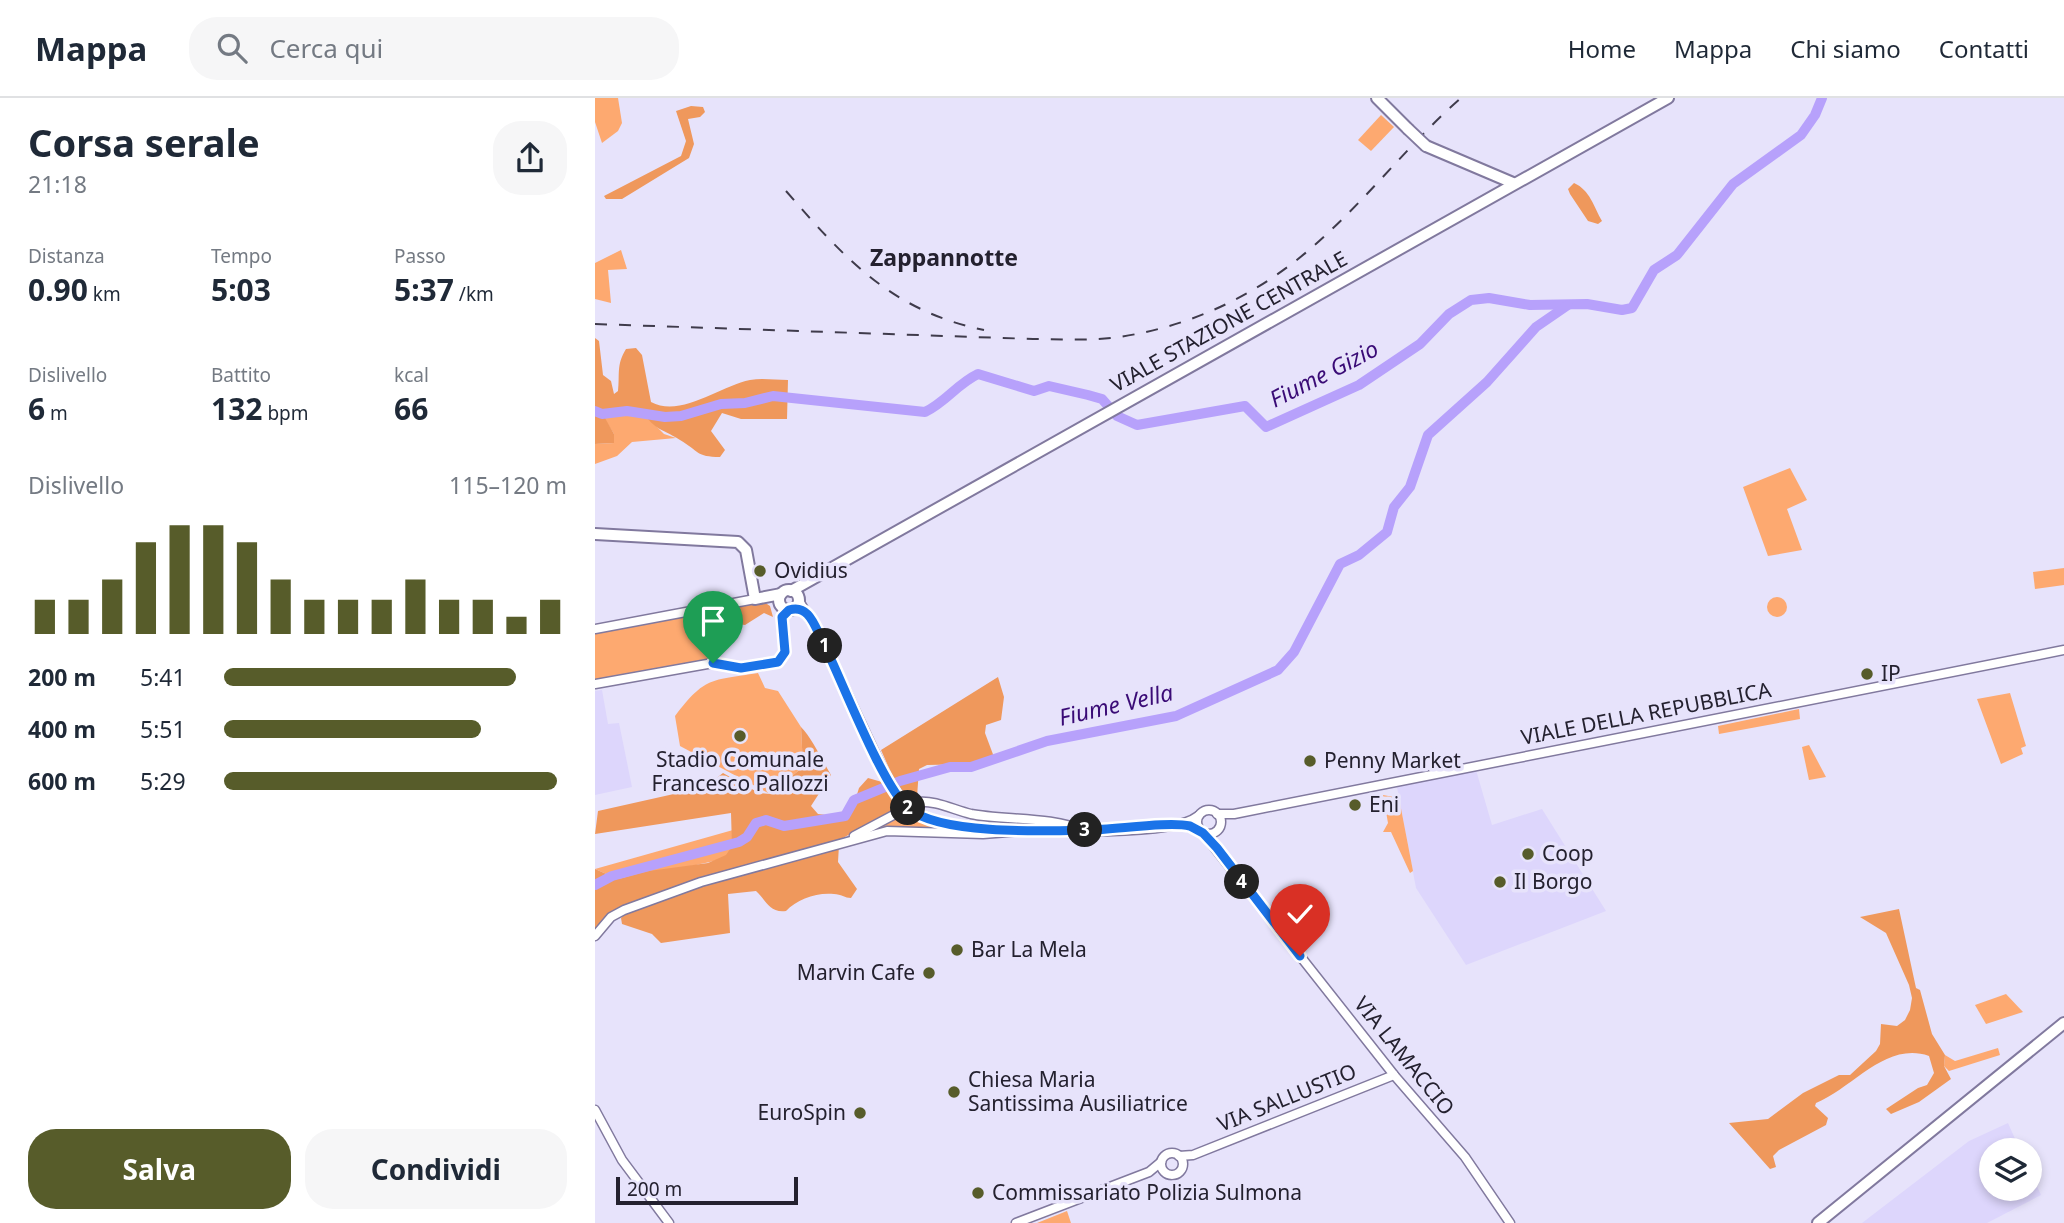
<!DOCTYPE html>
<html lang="it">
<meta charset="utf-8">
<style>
body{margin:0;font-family:"Noto Sans",sans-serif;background:#f6f6f7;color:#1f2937;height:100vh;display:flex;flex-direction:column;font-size:26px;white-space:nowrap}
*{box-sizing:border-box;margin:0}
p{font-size:23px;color:#747a83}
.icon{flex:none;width:38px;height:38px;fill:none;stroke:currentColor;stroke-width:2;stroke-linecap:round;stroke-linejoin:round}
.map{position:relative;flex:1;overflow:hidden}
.details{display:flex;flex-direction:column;background:#fff;width:595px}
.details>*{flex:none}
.tools{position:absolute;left:1384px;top:1040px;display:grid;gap:14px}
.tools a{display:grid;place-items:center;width:63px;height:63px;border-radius:50%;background:#fff;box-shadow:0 4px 10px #0003;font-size:35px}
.scale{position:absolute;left:21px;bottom:18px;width:182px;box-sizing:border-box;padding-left:7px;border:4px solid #24212f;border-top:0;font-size:19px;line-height:24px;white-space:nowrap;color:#24212f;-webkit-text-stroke:5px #e7e3fb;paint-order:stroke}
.pin{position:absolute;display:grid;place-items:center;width:60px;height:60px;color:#fff;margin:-72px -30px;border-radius:50% 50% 50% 0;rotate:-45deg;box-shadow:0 0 7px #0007}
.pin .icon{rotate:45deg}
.km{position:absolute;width:35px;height:35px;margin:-18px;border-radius:50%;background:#222;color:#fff;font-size:19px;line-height:35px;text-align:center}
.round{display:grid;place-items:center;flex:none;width:74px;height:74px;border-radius:28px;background:#f6f6f7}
.summary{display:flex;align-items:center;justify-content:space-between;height:119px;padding:0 28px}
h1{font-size:38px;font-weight:700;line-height:52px}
.stats{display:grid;grid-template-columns:repeat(3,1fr);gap:10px;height:119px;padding:7px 28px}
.stats div{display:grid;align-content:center}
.stats b{font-size:30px;font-weight:700}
.stats small{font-size:19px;font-weight:400}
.stats p{font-size:19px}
.chart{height:196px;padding:14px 28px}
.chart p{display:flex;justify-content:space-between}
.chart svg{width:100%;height:126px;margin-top:7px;stroke:#575c2a;stroke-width:6}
.action{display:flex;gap:14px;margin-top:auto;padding:14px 28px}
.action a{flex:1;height:80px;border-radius:28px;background:#575c2a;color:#fff;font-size:28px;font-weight:700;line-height:80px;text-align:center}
.action a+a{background:#f6f6f7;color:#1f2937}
ul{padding:0 28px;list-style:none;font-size:23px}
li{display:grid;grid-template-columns:112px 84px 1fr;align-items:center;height:52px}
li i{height:18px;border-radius:9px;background:#575c2a}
header{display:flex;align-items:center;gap:42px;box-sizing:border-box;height:98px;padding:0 35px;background:#fff;border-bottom:2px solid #e0e1e3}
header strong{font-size:33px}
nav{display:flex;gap:38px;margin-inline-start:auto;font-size:24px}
.search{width:490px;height:63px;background:#f6f6f7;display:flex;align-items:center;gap:18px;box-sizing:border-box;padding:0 24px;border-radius:28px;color:#747a83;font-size:26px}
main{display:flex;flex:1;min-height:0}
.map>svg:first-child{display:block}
.built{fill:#ddd6fc}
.green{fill:#fda970}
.forest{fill:#ef985c}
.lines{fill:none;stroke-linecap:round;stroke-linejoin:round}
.river{stroke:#b7a1fb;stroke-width:10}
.minor-casing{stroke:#81799e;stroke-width:11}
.major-casing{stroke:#81799e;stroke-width:14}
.minor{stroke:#fff;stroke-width:8}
.major{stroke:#fff;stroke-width:10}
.rail{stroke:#3f3b4b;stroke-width:2;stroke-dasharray:12 12;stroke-linecap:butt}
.minor-bridge-casing{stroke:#81799e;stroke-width:11;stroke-linecap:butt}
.major-bridge-casing{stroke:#81799e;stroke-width:14;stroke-linecap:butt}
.minor-bridge{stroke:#fff;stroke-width:8}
.major-bridge{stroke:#fff;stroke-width:10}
.route-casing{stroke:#fff;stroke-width:14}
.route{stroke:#1a73e8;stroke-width:9}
.poi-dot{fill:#575c2a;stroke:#e7e3fb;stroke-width:2.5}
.labels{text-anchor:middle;stroke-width:7;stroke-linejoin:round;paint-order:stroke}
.street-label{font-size:21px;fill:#24212f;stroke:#e7e3fb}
.poi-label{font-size:21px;fill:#24212f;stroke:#e7e3fb;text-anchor:start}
.neighbourhood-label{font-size:23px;font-weight:bold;fill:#24212f;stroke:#e7e3fb}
.water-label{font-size:23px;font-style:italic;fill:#3a0b76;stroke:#e7e3fb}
</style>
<header>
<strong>Mappa</strong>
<div class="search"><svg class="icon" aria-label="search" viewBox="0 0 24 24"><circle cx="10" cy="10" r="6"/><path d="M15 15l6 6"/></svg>Cerca qui</div>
<nav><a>Home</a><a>Mappa</a><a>Chi siamo</a><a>Contatti</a></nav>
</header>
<main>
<section class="details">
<div class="summary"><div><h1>Corsa serale</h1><p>21:18</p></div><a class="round"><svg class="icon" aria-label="share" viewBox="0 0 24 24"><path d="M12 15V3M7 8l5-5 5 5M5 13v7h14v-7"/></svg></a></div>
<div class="stats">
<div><p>Distanza</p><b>0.90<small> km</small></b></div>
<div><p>Tempo</p><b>5:03</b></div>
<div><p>Passo</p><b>5:37<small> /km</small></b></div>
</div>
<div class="stats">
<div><p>Dislivello</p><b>6<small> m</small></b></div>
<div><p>Battito</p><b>132<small> bpm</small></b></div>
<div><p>kcal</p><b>66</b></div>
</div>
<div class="chart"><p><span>Dislivello</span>115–120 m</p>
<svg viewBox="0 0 160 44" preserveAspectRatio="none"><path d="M5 44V32M15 44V32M25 44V25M35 44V12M45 44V6M55 44V6M65 44V12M75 44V25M85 44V32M95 44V32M105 44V32M115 44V25M125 44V32M135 44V32M145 44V38M155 44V32"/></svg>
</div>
<ul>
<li><b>200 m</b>5:41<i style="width:85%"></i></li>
<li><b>400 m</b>5:51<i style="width:75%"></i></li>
<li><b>600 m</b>5:29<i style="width:97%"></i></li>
</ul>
<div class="action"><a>Salva</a><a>Condividi</a></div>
</section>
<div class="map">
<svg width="1469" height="1125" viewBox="0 0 1469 1125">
<rect width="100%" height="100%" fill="#e7e3fb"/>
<g class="built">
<path d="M7,592L13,626L24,625L37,689L0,697V593Z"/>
<path d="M881,672L897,727L947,711L1011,813L871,867L821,790L802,689Z"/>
<path d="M1413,1025L1425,1052H1396V1090H1435V1073L1446,1097L1392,1125H1267L1374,1043Z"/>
</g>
<g class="green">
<path d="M0,0H23L27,25L23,33L7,45L0,24Z"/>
<path d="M786,17L799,29L776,53L763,42Z"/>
<path d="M26,152L32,171L13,172L16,205L0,201V165Z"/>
<path d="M22,312H45L69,336L81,340L37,344L22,358L0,366V346L19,345V336L9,320Z"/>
<path d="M1195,370L1212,402L1192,411L1207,452L1173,458L1148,389Z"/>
<path d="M1469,470V487L1440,491L1438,474Z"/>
<circle cx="1182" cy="509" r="10"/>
<path d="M115,513L124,561L0,583V534Z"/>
<path d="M163,575L170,590L183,593L206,629L208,669L175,696L85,648L80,618C111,578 115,583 163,575Z"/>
<path d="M1415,595L1431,648L1426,650L1428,656L1406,666L1382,601Z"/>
<path d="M1204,611L1205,621L1124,636L1123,628Z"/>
<path d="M1214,647L1231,679L1214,682L1207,649Z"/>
<path d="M788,697L804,700L818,773L815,775L796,734H788L793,725Z"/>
<path d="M308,715L345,732L264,738Z"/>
<path d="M138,732C139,741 138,751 131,758C120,767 44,775 23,781L0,771Z"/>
<path d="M1411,896L1428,914L1391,926L1380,907Z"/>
<path d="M1403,950L1405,957L1354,973L1349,968L1350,957L1360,963Z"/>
<path d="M472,1113L476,1125H442Z"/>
</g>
<g class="forest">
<path d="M96,8L108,9L110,14L105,19L93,21L99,46L94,60L27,101H11L9,98L86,58L91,43L81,13Z"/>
<path d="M979,85C995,92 999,109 1007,123L1003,126L993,123L975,96L973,91Z"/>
<path d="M0,240L4,243L8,277L16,283L19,296L23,293C25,277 21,267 31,251L41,250L47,257L56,304C86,320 125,288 155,282C167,280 180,282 193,282L192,321H146L127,315L116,333L130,352L125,359C101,359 104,353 85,342C63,328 64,335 45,312H22L10,320L19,336V345L0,346Z"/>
<path d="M169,504L175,508L178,519L169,515L150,527L136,525L135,514L116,518L115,513Z"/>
<path d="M403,579L409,599L406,622L391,627L390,635L399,659L378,666L332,667L324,671L322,699L314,703L302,688L286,652Z"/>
<path d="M206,629C217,640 227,662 236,677L216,708L223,716L240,718L259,706L264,690L273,680L287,684L305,710L242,743L25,809L10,819L0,832V771L23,781L54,773L113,765L131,757L137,748L136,715L0,736L3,713L110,689L128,675L164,695L175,696L208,669Z"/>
<path d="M244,747L243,764L262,791L256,800C250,800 246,796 239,796C222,794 202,801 191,813C174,815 172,803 161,793L133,796L135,835L66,845L57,836L27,826L26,820L30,816L112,784Z"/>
<path d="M1304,811L1321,890L1325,892L1337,936L1350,957L1349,968L1356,981L1324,1004L1296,1016L1291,1011L1323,990L1332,987L1339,975L1334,958C1291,943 1258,990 1221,1005L1220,1008L1233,1020L1231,1027L1184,1052L1178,1058L1181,1069L1175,1071L1134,1025L1173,1021L1208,995L1244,977H1255L1281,953L1285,946L1286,926L1302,928L1310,922L1315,912L1317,900L1314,887L1291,835L1265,819Z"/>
</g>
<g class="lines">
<g class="river">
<path d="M0,313L7,316L32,313L70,319L86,318L126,306L150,305L178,298L330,314C351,304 362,286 383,276L439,293L454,288L493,297L507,301L522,318L542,327L650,308L671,329L764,287L825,246L854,216L876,202L894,200L935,207L992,206L1027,212L1037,210L1059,172L1082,157L1138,86L1206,37L1220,17L1227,0"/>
<path d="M0,787L17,778L144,744L152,739L161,725L171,722L189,728L250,718L259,702L305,683L355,669H376L452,643L581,618L683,572L699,554L745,466L764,457L792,434L799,409L815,389L833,337L892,284L941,229L973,207"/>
</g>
<g class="minor-casing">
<g id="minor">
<path d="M203,501L228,543L280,655"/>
<path d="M0,531L160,501"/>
<path d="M0,586L118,565L146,570L183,564C199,549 177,527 193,512"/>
<circle cx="614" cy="724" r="12"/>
<path d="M622,716H639L1469,552"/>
<path d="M383,729C426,731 573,742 603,718"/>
<path d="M608,735L799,977L870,1059L915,1125"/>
<path d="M259,738L323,704C340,702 359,712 376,716C405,722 462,719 485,732"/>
<path d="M0,838L16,819L29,812L106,784L292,733L388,736L437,732"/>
<path d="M0,1012L27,1062L74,1125"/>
<circle cx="577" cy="1066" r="11"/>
<path d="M584,1058L598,1057L799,977"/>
<path d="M421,1125L554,1074L566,1064"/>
</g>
</g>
<g class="major-casing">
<g id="major">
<path d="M782,0L813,31"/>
<path d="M831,48L918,85"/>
<path d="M0,436L143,444L151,452L160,501L186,496"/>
<circle cx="194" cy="502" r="10"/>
<path d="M196,493L1073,0"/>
<path d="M1223,1125L1469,925"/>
</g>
</g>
<use href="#minor" class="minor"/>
<use href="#major" class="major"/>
<g class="rail">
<path d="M191,93C250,161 297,213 389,232"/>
<path d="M0,226L438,241C467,241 496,243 524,239C605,227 676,190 735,133C780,91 819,41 866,0"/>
</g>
<g class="minor-bridge-casing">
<path id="minor-bridge" d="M280,655C307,710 320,725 383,729"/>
</g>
<g class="major-bridge-casing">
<path id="major-bridge" d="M813,31L831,48"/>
</g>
<use href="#minor-bridge" class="minor-bridge"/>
<use href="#major-bridge" class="major-bridge"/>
</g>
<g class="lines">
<g class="route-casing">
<path id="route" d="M118,565L146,570L183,564L190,554L187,519L194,512C213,506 219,526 226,540C245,577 287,689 314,711C347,737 450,733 493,732C519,732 573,723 595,728L608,735L622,750L705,858"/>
</g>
<use href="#route" class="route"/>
</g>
<g class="poi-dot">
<circle cx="165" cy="473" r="7"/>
<circle cx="1272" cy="576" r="7"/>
<circle cx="145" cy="638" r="7"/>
<circle cx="715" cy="663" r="7"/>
<circle cx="760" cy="707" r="7"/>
<circle cx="933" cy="756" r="7"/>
<circle cx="905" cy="784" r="7"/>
<circle cx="362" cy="852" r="7"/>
<circle cx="334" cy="875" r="7"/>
<circle cx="359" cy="994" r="7"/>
<circle cx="265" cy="1015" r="7"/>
<circle cx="383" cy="1095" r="7"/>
</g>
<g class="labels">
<g class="street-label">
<text transform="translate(634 224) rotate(-29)" y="7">VIALE STAZIONE CENTRALE</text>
<text transform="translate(1051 616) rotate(-11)" y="7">VIALE DELLA REPUBBLICA</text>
<text transform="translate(809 958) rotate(51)" y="7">VIA LAMACCIO</text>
<text transform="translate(692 1000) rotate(-22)" y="7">VIA SALLUSTIO</text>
</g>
<g class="poi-label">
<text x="179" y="480">Ovidius</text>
<text x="1286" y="583">IP</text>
<text x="145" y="669" text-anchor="middle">Stadio Comunale<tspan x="145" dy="24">Francesco Pallozzi</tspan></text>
<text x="729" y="670">Penny Market</text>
<text x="774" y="714">Eni</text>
<text x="947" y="763">Coop</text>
<text x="919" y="791">Il Borgo</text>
<text x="376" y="859">Bar La Mela</text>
<text x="320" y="882" text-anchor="end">Marvin Cafe</text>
<text x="373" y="989">Chiesa Maria<tspan x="373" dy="24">Santissima Ausiliatrice</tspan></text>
<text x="251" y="1022" text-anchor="end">EuroSpin</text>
<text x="397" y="1102">Commissariato Polizia Sulmona</text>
</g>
<g class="neighbourhood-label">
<text x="349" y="168">Zappannotte</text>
</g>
<g class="water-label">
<text transform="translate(729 276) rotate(-27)" y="8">Fiume Gizio</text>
<text transform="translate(521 607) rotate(-13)" y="8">Fiume Vella</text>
</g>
</g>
</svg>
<div class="tools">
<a><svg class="icon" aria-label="layers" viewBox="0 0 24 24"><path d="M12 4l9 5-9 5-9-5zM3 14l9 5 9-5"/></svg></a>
</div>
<div class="scale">200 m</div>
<div class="pin" style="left:118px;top:565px;background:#1e9e55"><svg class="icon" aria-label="arrive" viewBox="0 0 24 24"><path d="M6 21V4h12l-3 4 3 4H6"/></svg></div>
<div class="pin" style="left:705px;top:858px;background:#d93025"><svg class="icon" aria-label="check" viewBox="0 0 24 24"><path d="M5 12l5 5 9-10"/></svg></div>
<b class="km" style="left:230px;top:548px">1</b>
<b class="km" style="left:313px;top:710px">2</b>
<b class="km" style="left:490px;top:732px">3</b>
<b class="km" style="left:647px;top:784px">4</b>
</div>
</main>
